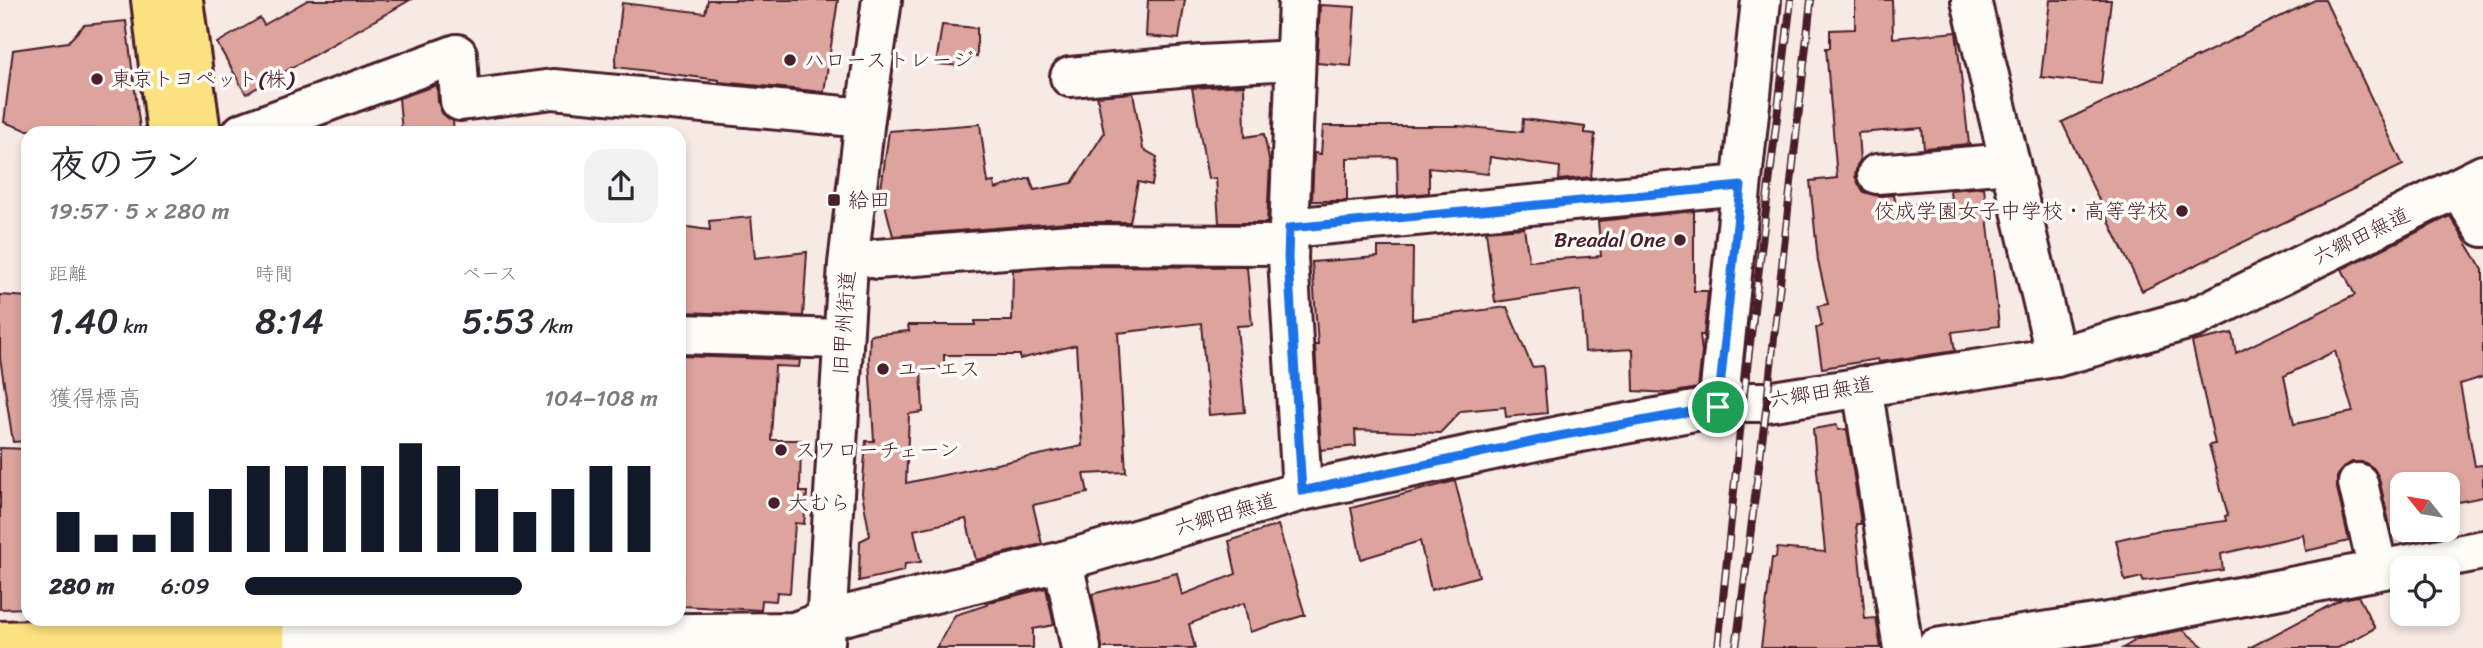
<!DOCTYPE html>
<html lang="ja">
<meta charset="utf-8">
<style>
body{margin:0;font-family:Sriracha,"Klee One",sans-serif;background:#f2f2f3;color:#2b2b33;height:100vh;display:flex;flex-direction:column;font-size:26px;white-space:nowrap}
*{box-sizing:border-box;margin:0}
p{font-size:23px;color:#7c7c81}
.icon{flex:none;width:38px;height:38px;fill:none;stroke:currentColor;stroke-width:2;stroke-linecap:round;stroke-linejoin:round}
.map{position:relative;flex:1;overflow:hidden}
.side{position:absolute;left:21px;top:126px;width:665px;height:500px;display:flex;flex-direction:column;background:#fff;border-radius:21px;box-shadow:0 4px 10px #0003}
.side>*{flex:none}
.needle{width:46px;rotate:300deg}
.fabs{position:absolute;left:2390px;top:472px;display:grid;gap:14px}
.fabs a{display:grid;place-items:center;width:70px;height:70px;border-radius:14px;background:#fff;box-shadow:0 4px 10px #0003;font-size:35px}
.pin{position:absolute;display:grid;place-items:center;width:60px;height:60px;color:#fff;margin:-30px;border:4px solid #fff;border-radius:50%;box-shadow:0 2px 7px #0007}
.round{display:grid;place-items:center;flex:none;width:74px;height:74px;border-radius:21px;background:#f2f2f3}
.summary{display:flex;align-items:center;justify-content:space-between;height:119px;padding:0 28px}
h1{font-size:38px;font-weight:600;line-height:52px}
.metrics{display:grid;grid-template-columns:repeat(3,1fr);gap:10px;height:119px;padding:7px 28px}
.metrics div{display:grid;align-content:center}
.metrics b{font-size:35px;font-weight:600}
.metrics small{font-size:19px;font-weight:400}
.metrics p{font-size:19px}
.chart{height:196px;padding:14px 28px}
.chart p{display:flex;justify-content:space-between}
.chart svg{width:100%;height:126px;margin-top:7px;stroke:#111827;stroke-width:6}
ul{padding:0 28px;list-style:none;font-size:23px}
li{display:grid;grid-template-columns:112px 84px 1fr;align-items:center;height:52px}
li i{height:18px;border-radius:9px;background:#111827}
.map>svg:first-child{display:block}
.building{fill:#dda39d;stroke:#4a1f2b;stroke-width:2;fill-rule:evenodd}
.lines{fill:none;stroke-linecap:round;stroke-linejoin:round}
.minor-casing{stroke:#4a1f2b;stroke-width:44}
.major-casing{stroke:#4a1f2b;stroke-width:44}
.highway-casing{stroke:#4a1f2b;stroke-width:44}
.minor{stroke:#fdfcf7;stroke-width:38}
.major{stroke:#fbe180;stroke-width:38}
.highway{stroke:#fbe180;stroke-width:38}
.rail-casing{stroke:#4a1f2b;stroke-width:8}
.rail{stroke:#fdfcf7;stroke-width:5;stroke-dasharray:16;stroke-linecap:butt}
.route-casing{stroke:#fff;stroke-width:14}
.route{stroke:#1a73e8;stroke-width:9}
.poi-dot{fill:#4a1f2b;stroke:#fdfcf7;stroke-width:2.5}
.labels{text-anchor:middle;stroke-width:7;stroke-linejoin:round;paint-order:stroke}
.poi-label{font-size:21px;fill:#4a1f2b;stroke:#fdfcf7;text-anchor:start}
.street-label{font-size:21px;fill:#4a1f2b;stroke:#fdfcf7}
</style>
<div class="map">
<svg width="2483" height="648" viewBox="0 0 2483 648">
<rect width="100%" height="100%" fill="#f7eae5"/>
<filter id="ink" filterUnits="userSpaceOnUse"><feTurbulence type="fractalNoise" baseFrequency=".0143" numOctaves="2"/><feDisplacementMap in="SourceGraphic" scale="14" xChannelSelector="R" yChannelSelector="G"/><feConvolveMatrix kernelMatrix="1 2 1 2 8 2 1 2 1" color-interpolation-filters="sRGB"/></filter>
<g filter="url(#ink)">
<g class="building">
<path d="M308,0H410L246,94L217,43L260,18L264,25Z"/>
<path d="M708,0H838L824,92L719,82V80L615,67L622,3L705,13Z"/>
<path d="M1148,0H1185L1179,39L1146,36Z"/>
<path d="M1855,0H1892L1893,38L1956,32L1969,144L1924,148L1922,128L1858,133L1860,161L1857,165L1855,176L1863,192L1878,196L1894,195L1896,205L1951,202L1950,190L1984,187L1999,326L1952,332L1955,351L1879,362L1878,359L1822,368L1816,328L1822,326L1818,306L1828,304L1818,261L1810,181L1837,178L1826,48H1830V30L1855,29Z"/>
<path d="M2050,0H2111L2101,84L2041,77Z"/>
<path d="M2315,0H2325L2403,165L2142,291L2062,122Z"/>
<path d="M1320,5L1355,7L1351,66L1317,63Z"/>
<path d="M126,21L140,129L26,130L4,122L13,50L68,42L84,25Z"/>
<path d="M942,25L977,28V57L964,55L963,66L936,64Z"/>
<path d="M437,85L438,102L442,113L453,121L454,133H402L399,98Z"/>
<path d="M1244,85L1245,137L1264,134L1270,164L1267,223H1219L1216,178L1208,179L1192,88Z"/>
<path d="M1133,93L1143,149L1157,157L1152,185L1138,182L1130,222H1069L893,236L881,189L889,131L980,124L988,183L994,182L995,189L1030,178L1034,190L1072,183L1104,133L1097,96Z"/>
<path d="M1523,119L1585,127V133L1595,134L1591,177L1559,180L1560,167L1490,157L1488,174L1429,168V193L1398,196L1397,157L1347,158V201H1312L1314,153L1321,154L1323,126H1458L1522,132Z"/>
<path d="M1694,211V291H1708L1704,335H1700L1702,352L1698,388L1669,393L1634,391L1633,349L1585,352L1581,290L1495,302L1486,231L1524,228L1529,261L1601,256L1598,221Z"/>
<path d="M2450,216L2483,270V377L2460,384L2475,466L2483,465V497L2448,504V485H2403V528L2391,531L2379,478L2374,469L2364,462H2352L2343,468L2337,477V488L2349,541L2306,551L2303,535L2221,554L2223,570L2143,581L2142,577L2125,581L2116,540L2164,529L2226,521L2225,516L2228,515L2209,445L2215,444L2192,342L2232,333L2236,353L2355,295L2342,269ZM2335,351L2353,412L2294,424L2284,376Z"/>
<path d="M751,217L755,258L807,252L803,316L679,312V226L710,230L709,221Z"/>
<path d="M1378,247H1413L1412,319L1507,307L1532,367L1543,366L1547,413L1506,417L1505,407L1461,411L1440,433L1355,430L1356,446L1321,450L1315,345H1318L1312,262L1378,257Z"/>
<path d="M1072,266L1247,267L1252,325L1237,326L1245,412L1209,415L1201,323L1118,333L1126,472L1084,474L1088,493L1033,505L1042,544L976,560L966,519L914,530L921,562L905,564L904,571L859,581L860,541L870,536L862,493L866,441H874L869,361L870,335L909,331L908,325H975V321H1012L1013,270ZM1076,345L1082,446L906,483L909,414L923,412L921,368L944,367V355H1020V359Z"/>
<path d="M0,295L28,297V441L13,442L0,358Z"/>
<path d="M679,356L800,360L799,367L775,366L771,440H801L800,492H807L804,524L795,523L790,593L777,592L776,601L762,600L761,610L682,606L684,515H679Z"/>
<path d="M1837,425L1838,430L1847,429L1861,524H1856L1865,619L1876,618L1881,648H1761L1772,558H1776L1777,548L1825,552L1813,429Z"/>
<path d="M0,448L28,449V608L0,609Z"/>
<path d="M1455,481L1479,576L1431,590L1420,541L1361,559L1351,508Z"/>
<path d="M1278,525L1305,615L1250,632L1244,603L1189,624L1195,648H1102L1092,594L1177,573L1182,595L1236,574L1229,541Z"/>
<path d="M1046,588L1054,625L1033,629V648H936L955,615L987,605L986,603Z"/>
<path d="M2358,596L2375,628L2338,648H2249L2342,599Z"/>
<path d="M2183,630L2205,648H2123L2138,639Z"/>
</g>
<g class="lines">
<g class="minor-casing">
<g id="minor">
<path d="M1298,0L1288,258L1302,491"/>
<path d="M1971,0L2056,357"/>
<path d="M1070,77L1201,65L1295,60"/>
<path d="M242,133L457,54L460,101L553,89L865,118"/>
<path d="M1877,174L2010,163"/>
<path d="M2458,188L2483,227"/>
<path d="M1289,228L1741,185"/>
<path d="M877,259L1071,244L1288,245"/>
<path d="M679,334L843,339"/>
<path d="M1862,386L1903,648"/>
<path d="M1718,407L1761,0"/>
<path d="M2358,483L2378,570"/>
<path d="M1063,561L1081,648"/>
<path d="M264,634L291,637L794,632L827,620L1063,561L1302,491L1559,436L1743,402H1767L2056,357L2194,318L2483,175"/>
<path d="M825,642L848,264L865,118L882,0"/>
<path d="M1936,648L2109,622L2483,550"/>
</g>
</g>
<g class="major-casing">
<path id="major" d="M0,641L264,634"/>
</g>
<g class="highway-casing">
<g id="highway">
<path d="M151,0L167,133"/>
<path d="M183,0L201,133"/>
<path d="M228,620L232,648"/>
<path d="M263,620L266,648"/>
</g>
</g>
<use href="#minor" class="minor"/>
<use href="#major" class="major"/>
<use href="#highway" class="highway"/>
<g class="rail-casing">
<g id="rail">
<path d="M1718,648L1743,402L1791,0"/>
<path d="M1736,648L1767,402L1811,0"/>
</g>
</g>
<use href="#rail" class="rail"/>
</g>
</g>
<g class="lines" filter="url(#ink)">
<g class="route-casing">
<path id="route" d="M1741,186L1718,407L1559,436L1302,491L1288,258L1289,228Z"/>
</g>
<use href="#route" class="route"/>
</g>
<g class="poi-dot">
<circle cx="790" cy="60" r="7"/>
<circle cx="97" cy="79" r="7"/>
<rect x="827" y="193" width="14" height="14" rx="3.5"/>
<circle cx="2182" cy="211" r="7"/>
<circle cx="1680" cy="240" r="7"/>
<circle cx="883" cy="369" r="7"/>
<circle cx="781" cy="450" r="7"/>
<circle cx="774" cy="503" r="7"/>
</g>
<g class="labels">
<g class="poi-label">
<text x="804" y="67">ハローストレージ</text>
<text x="111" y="86">東京トヨペット(株)</text>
<text x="848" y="207">給田</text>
<text x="2168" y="218" text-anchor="end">佼成学園女子中学校・高等学校</text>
<text x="1666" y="247" text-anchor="end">Breadal One</text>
<text x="897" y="376">ユーエス</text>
<text x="795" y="457">スワローチェーン</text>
<text x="788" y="510">大むら</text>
</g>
<g class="street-label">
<text transform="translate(2361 236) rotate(-26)" y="7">六郷田無道</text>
<text transform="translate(844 323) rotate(-86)" y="7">旧甲州街道</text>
<text transform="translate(1821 392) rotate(-9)" y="7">六郷田無道</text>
<text transform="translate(1225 514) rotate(-16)" y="7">六郷田無道</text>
</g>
</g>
</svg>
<div class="fabs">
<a><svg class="needle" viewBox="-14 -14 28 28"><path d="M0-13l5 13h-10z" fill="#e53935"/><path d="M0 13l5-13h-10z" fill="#7c7c81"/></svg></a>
<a><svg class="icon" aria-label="locate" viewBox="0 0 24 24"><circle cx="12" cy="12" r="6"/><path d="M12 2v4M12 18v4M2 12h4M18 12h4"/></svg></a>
</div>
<div class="pin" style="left:1718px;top:407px;background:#1e9e55"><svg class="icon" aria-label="arrive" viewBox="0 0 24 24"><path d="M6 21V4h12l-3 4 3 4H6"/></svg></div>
<section class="side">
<div class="summary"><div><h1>夜のラン</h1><p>19:57 · 5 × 280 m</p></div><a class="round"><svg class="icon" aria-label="share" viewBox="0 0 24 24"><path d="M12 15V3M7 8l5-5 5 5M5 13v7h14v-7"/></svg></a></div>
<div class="metrics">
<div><p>距離</p><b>1.40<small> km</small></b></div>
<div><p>時間</p><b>8:14</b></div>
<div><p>ペース</p><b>5:53<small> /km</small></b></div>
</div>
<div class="chart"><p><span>獲得標高</span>104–108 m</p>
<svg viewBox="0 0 160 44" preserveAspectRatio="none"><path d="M5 44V30M15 44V38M25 44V38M35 44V30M45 44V22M55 44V14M65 44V14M75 44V14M85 44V14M95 44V6M105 44V14M115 44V22M125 44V30M135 44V22M145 44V14M155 44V14"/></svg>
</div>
<ul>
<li><b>280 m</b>6:09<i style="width:67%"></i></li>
</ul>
</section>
</div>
